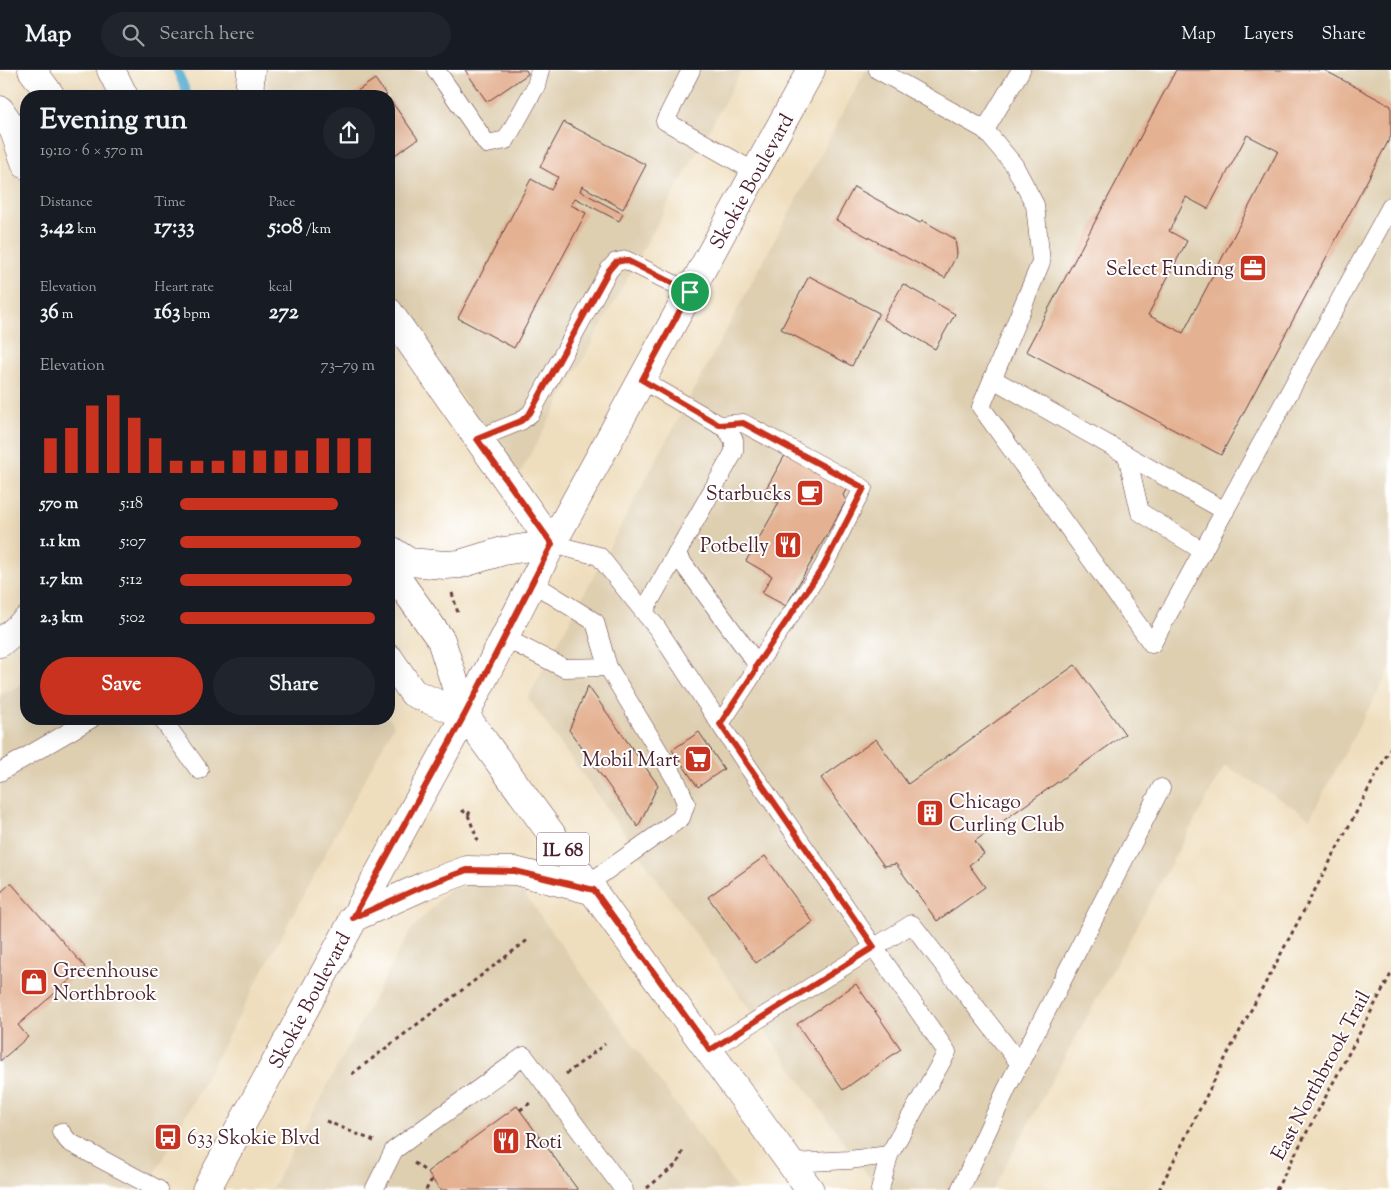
<!DOCTYPE html>
<meta charset="utf-8">
<style>
body{margin:0;font-family:"Sorts Mill Goudy",serif;background:#20242c;color:#f1f3f6;height:100vh;display:flex;flex-direction:column;font-size:19px;white-space:nowrap}
*{box-sizing:border-box;margin:0}
p{font-size:16px;color:#9ea1a6}
.icon{flex:none;width:28px;height:28px;fill:none;stroke:currentColor;stroke-width:2;stroke-linecap:round;stroke-linejoin:round}
.map{position:relative;flex:1;overflow:hidden}
.panel{position:absolute;left:20px;top:20px;width:375px;height:635px;display:flex;flex-direction:column;background:#171b24;border-radius:20px;box-shadow:0 5px 20px #0002}
.panel>*{flex:none}
.pin{position:absolute;display:grid;place-items:center;width:42px;height:42px;color:#fff;margin:-21px;border:2px solid #fff;border-radius:50%;box-shadow:0 1px 5px #0007}
.round{display:grid;place-items:center;flex:none;width:52px;height:52px;border-radius:26px;background:#20242c}
.overview{display:flex;align-items:center;justify-content:space-between;height:85px;padding:0 20px}
h1{font-size:28px;font-weight:700;line-height:38px}
.metrics{display:grid;grid-template-columns:repeat(3,1fr);gap:8px;height:85px;padding:5px 20px}
.metrics div{display:grid;align-content:center}
.metrics b{font-size:21px;font-weight:700}
.metrics small{font-size:14px;font-weight:400}
.metrics p{font-size:14px}
.chart{height:140px;padding:10px 20px}
.chart p{display:flex;justify-content:space-between}
.chart svg{width:100%;height:90px;margin-top:5px;stroke:#c8321e;stroke-width:6}
.button{display:flex;gap:10px;margin-top:auto;padding:10px 20px}
.button a{flex:1;height:58px;border-radius:30px;background:#c8321e;color:#fff;font-size:20px;font-weight:700;line-height:58px;text-align:center}
.button a+a{background:#20242c;color:#f1f3f6}
ul{padding:0 20px;list-style:none;font-size:16px}
li{display:grid;grid-template-columns:80px 60px 1fr;align-items:center;height:38px}
li i{height:12px;border-radius:6px;background:#c8321e}
header{display:flex;align-items:center;gap:30px;box-sizing:border-box;height:70px;padding:0 25px;background:#171b24;border-bottom:1px solid #363941}
header strong{font-size:24px}
nav{display:flex;gap:28px;margin-inline-start:auto;font-size:18px}
.search{width:350px;height:45px;background:#20242c;display:flex;align-items:center;gap:12px;box-sizing:border-box;padding:0 18px;border-radius:28px;color:#9ea1a6;font-size:19px}
.map>svg:first-child{display:block}
.built{fill:#decfb1}
.lines{fill:none;stroke-linecap:round;stroke-linejoin:round}
.stream{stroke:#52acd0;stroke-width:9}
.building{fill:#e4b192;fill-rule:evenodd}
.service-casing{stroke:#633c41;stroke-width:19}
.minor-casing{stroke:#633c41;stroke-width:29}
.secondary-casing{stroke:#633c41;stroke-width:29}
.primary-casing{stroke:#633c41;stroke-width:29}
.motorway-casing{stroke:#633c41;stroke-width:29}
.path{stroke:#633c41;stroke-width:3;stroke-dasharray:4 4;stroke-linecap:butt}
.service{stroke:#fff;stroke-width:18}
.minor{stroke:#fff;stroke-width:28}
.secondary{stroke:#fff;stroke-width:28}
.primary{stroke:#fff;stroke-width:28}
.motorway{stroke:#fff;stroke-width:28}
.route-casing{stroke:#fff;stroke-width:10}
.route{stroke:#c8321e;stroke-width:6}
.labels{text-anchor:middle;stroke-width:4;stroke-linejoin:round;paint-order:stroke}
.shield{fill:#fff;stroke:#80626b;stroke-width:1}
.shield-label{font-size:19px;font-weight:bold;fill:#4a1f2b}
.street-label{font-size:20px;fill:#4a1f2b;stroke:#fff}
.poi-label{font-size:20px;fill:#4a1f2b;stroke:#fff;text-anchor:end}
</style>
<header>
<strong>Map</strong>
<div class="search"><svg class="icon" aria-label="search" viewBox="0 0 24 24"><circle cx="10" cy="10" r="6"/><path d="M15 15l6 6"/></svg>Search here</div>
<nav><a>Map</a><a>Layers</a><a>Share</a></nav>
</header>
<div class="map">
<svg width="1391" height="1120" viewBox="0 0 1391 1120">
<rect width="100%" height="100%" fill="#fff"/>
<filter id="ink" filterUnits="userSpaceOnUse"><feTurbulence type="fractalNoise" baseFrequency=".02" numOctaves="2"/><feDisplacementMap in="SourceGraphic" scale="10" xChannelSelector="R" yChannelSelector="G"/><feConvolveMatrix kernelMatrix="1 2 1 2 8 2 1 2 1" color-interpolation-filters="sRGB"/></filter>
<filter id="wash" filterUnits="userSpaceOnUse"><feTurbulence type="fractalNoise" baseFrequency=".0096" numOctaves="4" result="noise"/><feDisplacementMap in="SourceGraphic" scale="20" xChannelSelector="R" yChannelSelector="G"/><feGaussianBlur stdDeviation="1.12" result="paint"/><feColorMatrix in="noise" values="0 0 0 0 0 0 0 0 0 0 0 0 0 0 0 0 0 1.4 0 .05"/><feComposite in="paint" operator="in"/></filter>
<g filter="url(#wash)">
<rect width="100%" height="100%" fill="#efdebd"/>
<g class="built">
<path d="M267,0H742L518,407L389,221V26H269Z"/>
<path d="M866,0H1391V597L1310,748L1225,695L992,1120H878L528,628Z"/>
<path d="M26,613V649L389,648L394,655L146,1120H0V625Z"/>
<path d="M479,814L518,815L738,1120H271L410,861L450,819Z"/>
</g>
<g class="lines">
<path class="stream" d="M177,0L188,26"/>
</g>
<g id="blocks">
<g class="building">
<path d="M465,0H526L528,4L487,32Z"/>
<path d="M1176,0H1324L1391,36V66L1221,385L1026,281ZM1247,65L1278,81L1183,263L1148,245L1187,171L1169,161L1186,127L1208,139Z"/>
<path d="M375,9L387,26H350Z"/>
<path d="M389,28L418,69L389,89Z"/>
<path d="M564,52L646,95L623,139L582,116L580,121L623,144L619,151L575,128L571,135L586,143L514,278L458,248L531,109L551,120L558,107L540,97Z"/>
<path d="M854,117L920,153L922,150L955,169L957,184L945,208L836,150Z"/>
<path d="M809,206L879,243L852,296L781,259Z"/>
<path d="M903,214L955,244L935,279L883,249Z"/>
<path d="M788,380L849,415L843,425L846,431L786,536L762,523L772,506L746,491L779,433L763,424Z"/>
<path d="M1075,595L1125,664L975,771L984,784L969,795L985,817L937,851L896,794L884,796L821,708L876,669L908,714Z"/>
<path d="M588,616L658,715L638,757L569,660Z"/>
<path d="M699,662L724,699L698,717L672,680Z"/>
<path d="M765,786L813,852L756,893L708,827Z"/>
<path d="M11,813L85,897L18,955L28,967L0,991V823Z"/>
<path d="M856,914L901,979L843,1020L797,954Z"/>
<path d="M517,1036L578,1120H440L427,1102Z"/>
</g>
</g>
</g>
<g filter="url(#ink)">
<use href="#blocks" fill-opacity="0" stroke="#633c41" stroke-width="1"/>
<g class="lines">
<g class="service-casing">
<g id="service">
<path d="M436,0L487,74L506,70L536,16L540,0"/>
<path d="M691,0L665,51L755,102"/>
<path d="M878,0L985,60L1014,95L1035,135L1041,192L981,337L1152,574L1391,136"/>
<path d="M985,60L1021,0"/>
<path d="M993,309L1225,441"/>
<path d="M642,310L725,358L734,370V382L644,541"/>
<path d="M719,355L743,353L863,418L823,497L756,596"/>
<path d="M477,369L521,351L531,343L609,200L616,192L626,190L690,222"/>
<path d="M1127,385L1140,442L1203,481"/>
<path d="M552,474L599,486L657,558L749,698L947,982L889,1085L880,1120"/>
<path d="M676,484L754,590L756,596L755,601L720,654"/>
<path d="M533,513L595,552L608,597L676,710L686,733L681,748L589,813"/>
<path d="M505,568L564,598L608,597"/>
<path d="M162,649L199,700"/>
<path d="M0,702L91,649"/>
<path d="M709,980L912,854L1020,994"/>
<path d="M61,1062L69,1072L159,1120"/>
<path d="M791,1093L849,1090L889,1085"/>
<path d="M374,1120L394,1080L524,986L624,1120"/>
<path d="M960,1120L1007,1018L1161,718"/>
</g>
</g>
<g class="minor-casing">
<g id="minor">
<path d="M249,26L251,0"/>
<path d="M389,242L552,474"/>
</g>
</g>
<g class="secondary-casing">
<g id="secondary">
<path d="M32,0L51,26"/>
<path d="M389,479L409,492L445,495L460,494L503,481L552,474"/>
<path d="M353,848L426,815L467,800L515,801L594,821"/>
<path d="M206,1120L465,645L552,474L811,0"/>
</g>
</g>
<g class="primary-casing">
<g id="primary">
<path d="M0,40L26,78"/>
<path d="M389,497L441,570L465,645L810,1120"/>
<path d="M389,588L413,623L465,645"/>
</g>
</g>
<g class="motorway-casing">
<g id="motorway">
<path d="M111,0L124,26"/>
<path d="M14,61L26,95"/>
<path d="M0,573L26,551"/>
</g>
</g>
<g class="path">
<path d="M452,523L458,543"/>
<path d="M462,740L468,745L478,771"/>
<path d="M468,745L472,738"/>
<path d="M352,1004L529,869"/>
<path d="M566,1004L605,974"/>
<path d="M520,1040L530,1033"/>
<path d="M326,1051L374,1071"/>
<path d="M414,1093L427,1102"/>
<path d="M647,1118L677,1094L684,1079"/>
<path d="M426,1120L432,1109"/>
<path d="M1159,1120L1226,987L1391,677"/>
<path d="M1276,1120L1391,904"/>
</g>
<use href="#service" class="service"/>
<use href="#minor" class="minor"/>
<use href="#secondary" class="secondary"/>
<use href="#primary" class="primary"/>
<use href="#motorway" class="motorway"/>
</g>
</g>
<g class="lines" filter="url(#ink)">
<g class="route-casing">
<path id="route" d="M626,190L690,222L642,310L719,355L743,353L864,418L823,497L756,596L755,601L720,654L874,877L710,980L594,820L515,801L467,800L426,815L353,848L465,644L552,474L477,369L521,351L530,343L609,200L616,192Z"/>
</g>
<use href="#route" class="route"/>
</g>
<defs>
<g id="office-square" transform="scale(1.4375)"><rect x="-9" y="-9" width="18" height="18" rx="4" fill="#c8321e" stroke="#fff"/><path d="M-6-3h4V-5.5h4V-3h4V5H-6ZM-1-4.5V-3h2v-1.5ZM-6 0V1H6V0Z" fill="#fff"/></g>
<g id="cafe-square" transform="scale(1.4375)"><rect x="-9" y="-9" width="18" height="18" rx="4" fill="#c8321e" stroke="#fff"/><path d="M-5.5-4.5H6V0H3Q3 3.5 0 3.5H-2.5Q-5.5 3.5-5.5 0ZM3-3.2v2h1.7v-2ZM-6 4.5H4V6H-6Z" fill="#fff"/></g>
<g id="restaurant-square" transform="scale(1.4375)"><rect x="-9" y="-9" width="18" height="18" rx="4" fill="#c8321e" stroke="#fff"/><path d="M-5-6h1v4h1v-4h1v4h1v-4h1v5L-1.5 .5V6h-2V.5L-5-1ZM5-6V6H3V1.5H1.5Q1.5-4 5-6Z" fill="#fff"/></g>
<g id="supermarket-square" transform="scale(1.4375)"><rect x="-9" y="-9" width="18" height="18" rx="4" fill="#c8321e" stroke="#fff"/><path d="M-6-5.5h2.5l.6 2H6L4.5 2H-2.5L-4.4-4H-6ZM-1.5 3.2a1.3 1.3 0 1 0 .1 0ZM3 3.2a1.3 1.3 0 1 0 .1 0Z" fill="#fff"/></g>
<g id="building-square" transform="scale(1.4375)"><rect x="-9" y="-9" width="18" height="18" rx="4" fill="#c8321e" stroke="#fff"/><path d="M-4-6H4V6H1V3H-1V6H-4ZM-2.5-4.3h1.7v1.8h-1.7ZM.8-4.3h1.7v1.8H.8ZM-2.5-1h1.7V.8h-1.7ZM.8-1h1.7V.8H.8Z" fill="#fff"/></g>
<g id="shop-square" transform="scale(1.4375)"><rect x="-9" y="-9" width="18" height="18" rx="4" fill="#c8321e" stroke="#fff"/><path d="M-5-2.5h2.3a2.7 3.5 0 0 1 5.4 0H5L5.5 6h-11ZM-1.5-2.5h3a1.5 2.3 0 0 0-3 0Z" fill="#fff"/></g>
<g id="bus-square" transform="scale(1.4375)"><rect x="-9" y="-9" width="18" height="18" rx="4" fill="#c8321e" stroke="#fff"/><path d="M-5-6H5V4H4V6H2V4H-2V6H-4V4H-5ZM-3.5-4V0h7V-4ZM-3.5 1.2v1.5H-2V1.2ZM2 1.2v1.5H3.5V1.2Z" fill="#fff"/></g>
</defs>
<g fill-rule="evenodd">
<use href="#office-square" x="1253" y="198"/>
<use href="#cafe-square" x="810" y="423"/>
<use href="#restaurant-square" x="788" y="475"/>
<use href="#supermarket-square" x="698" y="689"/>
<use href="#building-square" x="930" y="743"/>
<use href="#shop-square" x="34" y="912"/>
<use href="#bus-square" x="168" y="1067"/>
<use href="#restaurant-square" x="506" y="1071"/>
</g>
<g class="labels">
<rect class="shield" x="537" y="762.5" width="52" height="33" rx="4"/>
<g class="shield-label">
<text x="563" y="786">IL 68</text>
</g>
<g class="street-label">
<text transform="translate(751 111) rotate(-61)" y="7">Skokie Boulevard</text>
<text transform="translate(309 930) rotate(-62)" y="7">Skokie Boulevard</text>
<text transform="translate(1320 1005) rotate(-62)" y="7">East Northbrook Trail</text>
</g>
<g class="poi-label">
<text x="1234" y="205">Select Funding</text>
<text x="791" y="430">Starbucks</text>
<text x="769" y="482">Potbelly</text>
<text x="679" y="696">Mobil Mart</text>
<text x="949" y="738" text-anchor="start">Chicago<tspan x="949" dy="23">Curling Club</tspan></text>
<text x="53" y="907" text-anchor="start">Greenhouse<tspan x="53" dy="23">Northbrook</tspan></text>
<text x="187" y="1074" text-anchor="start">633 Skokie Blvd</text>
<text x="525" y="1078" text-anchor="start">Roti</text>
</g>
</g>
</svg>
<div class="pin" style="left:690px;top:222px;background:#1e9e55"><svg class="icon" aria-label="arrive" viewBox="0 0 24 24"><path d="M6 21V4h12l-3 4 3 4H6"/></svg></div>
<section class="panel">
<div class="overview"><div><h1>Evening run</h1><p>19:10 · 6 × 570 m</p></div><a class="round"><svg class="icon" aria-label="share" viewBox="0 0 24 24"><path d="M12 15V3M7 8l5-5 5 5M5 13v7h14v-7"/></svg></a></div>
<div class="metrics">
<div><p>Distance</p><b>3.42<small> km</small></b></div>
<div><p>Time</p><b>17:33</b></div>
<div><p>Pace</p><b>5:08<small> /km</small></b></div>
</div>
<div class="metrics">
<div><p>Elevation</p><b>36<small> m</small></b></div>
<div><p>Heart rate</p><b>163<small> bpm</small></b></div>
<div><p>kcal</p><b>272</b></div>
</div>
<div class="chart"><p><span>Elevation</span>73–79 m</p>
<svg viewBox="0 0 160 44" preserveAspectRatio="none"><path d="M5 44V27M15 44V22M25 44V11M35 44V6M45 44V17M55 44V27M65 44V38M75 44V38M85 44V38M95 44V33M105 44V33M115 44V33M125 44V33M135 44V27M145 44V27M155 44V27"/></svg>
</div>
<ul>
<li><b>570 m</b>5:18<i style="width:81%"></i></li>
<li><b>1.1 km</b>5:07<i style="width:93%"></i></li>
<li><b>1.7 km</b>5:12<i style="width:88%"></i></li>
<li><b>2.3 km</b>5:02<i style="width:100%"></i></li>
</ul>
<div class="button"><a>Save</a><a>Share</a></div>
</section>
</div>
